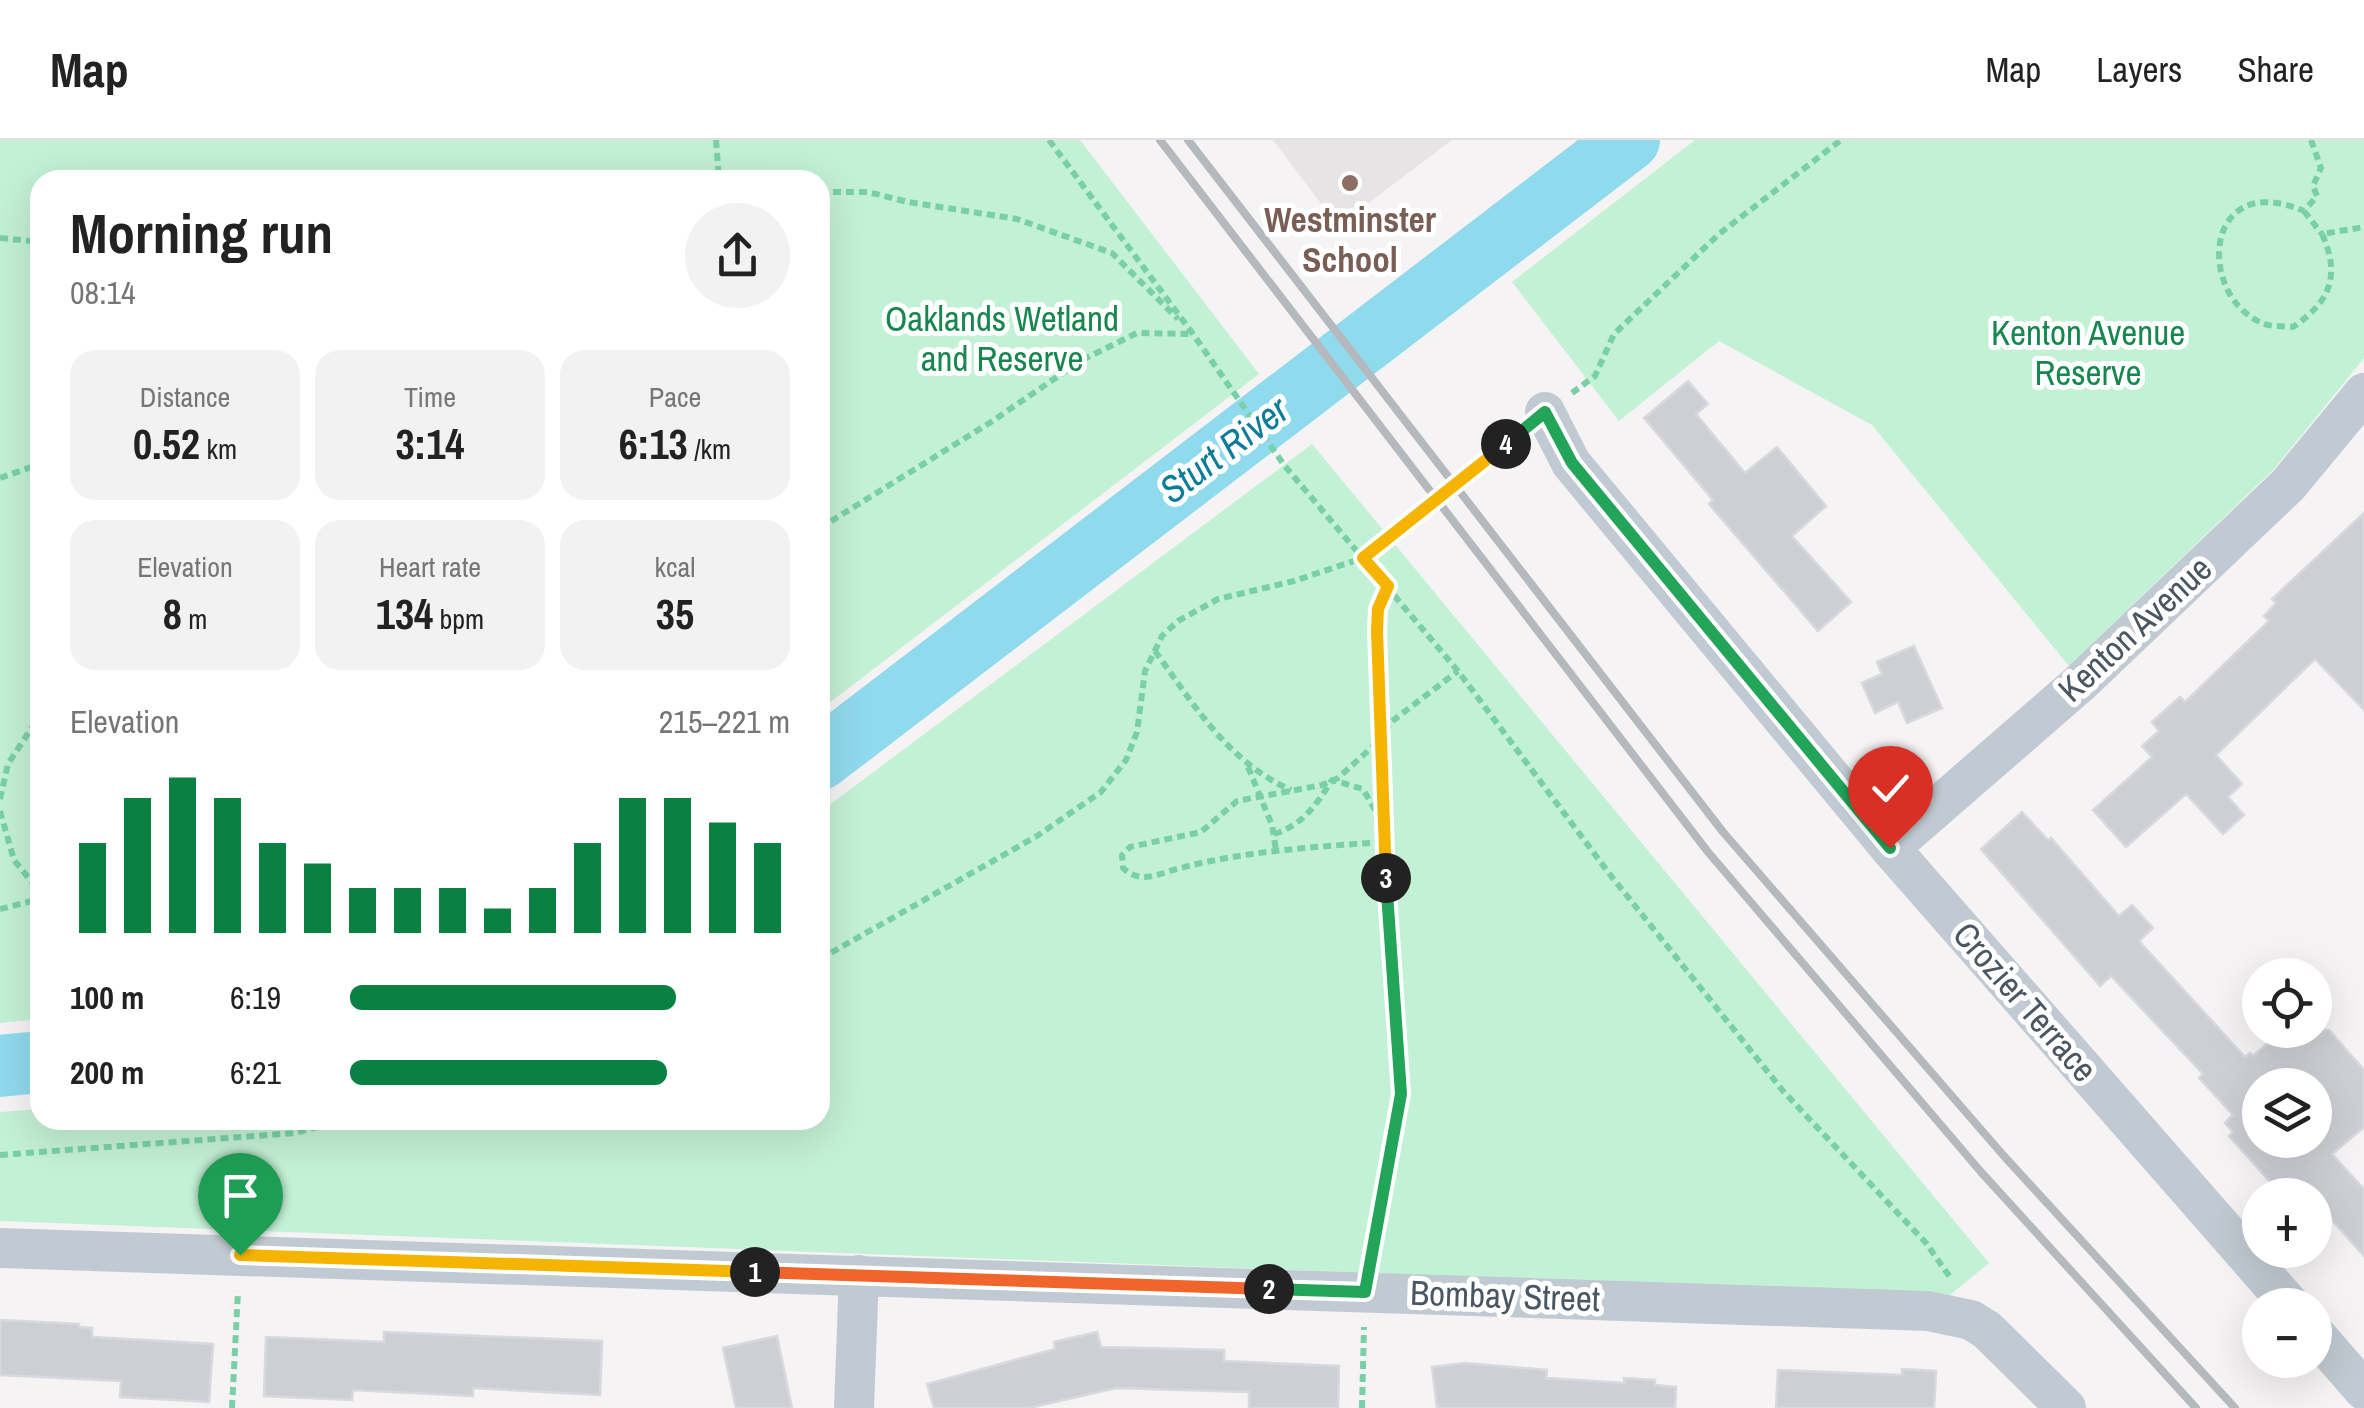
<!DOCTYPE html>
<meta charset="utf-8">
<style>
body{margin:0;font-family:"Archivo Narrow",sans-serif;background:#f2f2f2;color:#222;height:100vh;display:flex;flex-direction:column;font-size:38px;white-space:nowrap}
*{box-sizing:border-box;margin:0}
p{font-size:32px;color:#767676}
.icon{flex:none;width:55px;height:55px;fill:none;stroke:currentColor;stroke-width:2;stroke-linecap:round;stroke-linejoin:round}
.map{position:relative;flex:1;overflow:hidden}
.side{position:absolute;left:30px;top:30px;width:800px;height:960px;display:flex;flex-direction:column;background:#fff;border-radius:30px;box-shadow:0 10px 40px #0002}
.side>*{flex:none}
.tools{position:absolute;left:2242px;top:818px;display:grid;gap:20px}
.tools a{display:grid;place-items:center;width:90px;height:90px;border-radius:50%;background:#fff;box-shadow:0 10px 40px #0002;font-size:50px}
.pin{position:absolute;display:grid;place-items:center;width:85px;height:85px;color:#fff;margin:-102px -42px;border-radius:50% 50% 50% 0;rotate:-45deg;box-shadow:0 0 10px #0007}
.pin .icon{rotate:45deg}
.km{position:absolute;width:50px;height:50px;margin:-25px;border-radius:50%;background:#222;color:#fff;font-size:28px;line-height:50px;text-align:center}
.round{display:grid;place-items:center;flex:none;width:105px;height:105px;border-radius:52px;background:#f2f2f2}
.headline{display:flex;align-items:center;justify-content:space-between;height:170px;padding:0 40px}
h1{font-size:55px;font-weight:700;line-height:75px}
.metrics{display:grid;grid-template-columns:repeat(3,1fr);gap:15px;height:170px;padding:10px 40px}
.metrics div{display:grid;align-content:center;border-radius:25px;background:#f2f2f2;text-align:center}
.metrics b{font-size:42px;font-weight:700}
.metrics small{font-size:28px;font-weight:400}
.metrics p{font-size:28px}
.chart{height:280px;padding:20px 40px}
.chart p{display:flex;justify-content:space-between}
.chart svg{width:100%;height:180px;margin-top:10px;stroke:#0b8043;stroke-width:6}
ul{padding:0 40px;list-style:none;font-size:32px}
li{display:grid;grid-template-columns:160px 120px 1fr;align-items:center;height:75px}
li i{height:25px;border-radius:12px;background:#0b8043}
header{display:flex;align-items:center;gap:60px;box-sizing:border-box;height:140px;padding:0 50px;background:#fff;border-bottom:2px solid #e0e0e0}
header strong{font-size:48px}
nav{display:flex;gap:55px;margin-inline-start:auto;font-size:35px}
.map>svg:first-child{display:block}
.education{fill:#e6e4e5}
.green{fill:#c3f1d5}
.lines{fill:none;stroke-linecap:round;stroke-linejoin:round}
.river{stroke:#90daee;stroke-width:62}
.building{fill:#cdcfd5;stroke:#d7d9de;stroke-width:2.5;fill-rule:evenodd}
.path{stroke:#7ad0a6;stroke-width:6;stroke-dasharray:8 5;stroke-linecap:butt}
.minor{stroke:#c1cad2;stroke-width:40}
.rail{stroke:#b5b8bd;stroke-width:8}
.split-1-casing{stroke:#fff;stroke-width:20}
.split-2-casing{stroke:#fff;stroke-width:20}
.split-3-casing{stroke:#fff;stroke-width:20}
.split-4-casing{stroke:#fff;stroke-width:20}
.split-5-casing{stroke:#fff;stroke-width:20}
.split-1{stroke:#f5b400;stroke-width:12}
.split-2{stroke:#f0652b;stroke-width:12}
.split-3{stroke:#22a559;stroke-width:12}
.split-4{stroke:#f5b400;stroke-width:12}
.split-5{stroke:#22a559;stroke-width:12}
.education-dot{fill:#8d6e63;stroke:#fff;stroke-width:4}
.labels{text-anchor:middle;stroke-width:10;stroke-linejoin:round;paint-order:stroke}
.education-label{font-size:35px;font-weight:bold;fill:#785e54;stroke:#fff}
.park-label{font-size:35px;fill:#17864f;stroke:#fff}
.street-label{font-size:35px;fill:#4a5661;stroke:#fff}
.water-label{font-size:38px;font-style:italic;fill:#0c7c9b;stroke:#fff}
</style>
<header>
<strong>Map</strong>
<nav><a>Map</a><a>Layers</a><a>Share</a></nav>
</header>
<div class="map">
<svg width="2364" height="1268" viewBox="0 0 2364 1268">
<rect width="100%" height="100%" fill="#f5f3f3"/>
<path class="education" d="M1273,0H1452L1338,86Z"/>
<g class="green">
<path d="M0,0H1080L1259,234L820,570V40H40V879L0,883Z"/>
<path d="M1695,0H2364V218L2274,329L2069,526L1872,285L1719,201L1619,281L1512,142Z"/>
<path d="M1312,304L1989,1123L1950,1155L0,1081V972L40,969V980H820V672Z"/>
</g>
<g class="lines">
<g class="river">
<path d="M820,619L1629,0"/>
<path d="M0,926L40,922"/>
</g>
</g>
<g class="building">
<path d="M1688,241L1708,264L1696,274L1745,333L1777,307L1826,366L1792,396L1851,462L1818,491L1709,364L1713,360L1644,278Z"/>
<path d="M2364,373V570L2315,519L2216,615L2242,644L2228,657L2244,675L2223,694L2186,654L2126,707L2093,670L2152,617L2142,606L2159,591L2152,582L2180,557L2185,562L2269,481L2264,476L2276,463L2272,459Z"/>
<path d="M1914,506L1942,568L1907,583L1898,562L1875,573L1862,543L1882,534L1877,522Z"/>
<path d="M2022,672L2048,700L2051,698L2119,776L2132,765L2153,788L2139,801L2245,917L2250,913L2253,916L2283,890H2329L2364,930V987L2332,1014L2364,1049V1116L2315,1061V1055H2309L2299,1043L2288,1052L2278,1041L2273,1045L2229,996L2233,992L2225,983L2233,975L2199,938L2203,934L2111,836L2100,846L1981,709ZM2260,945H2315V1000H2260Z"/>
<path d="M0,1180L79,1184V1187L92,1188V1197L213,1204L209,1262L120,1257L121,1241L0,1235Z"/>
<path d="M384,1192L602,1201L600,1255L473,1248V1256L353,1250L352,1260L264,1256L266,1197L384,1202Z"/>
<path d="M1097,1192L1101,1207L1224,1210V1221L1339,1226L1338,1268H1249V1252L1116,1248L1029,1268H934L927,1244L1055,1209L1054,1202Z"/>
<path d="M777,1196L792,1268H736L723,1208Z"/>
<path d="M1465,1223L1547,1230L1546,1238L1624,1243V1238L1655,1240V1245L1676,1247L1675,1268H1437L1432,1227Z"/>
<path d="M1902,1229L1936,1231L1934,1268H1776L1778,1230L1902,1235Z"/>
</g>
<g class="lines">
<g class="path">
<path d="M716,0L719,40"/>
<path d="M1049,0L1193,194L1284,325L1458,531L1608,732L1783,951L1926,1103L1952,1140"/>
<path d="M2311,0L2321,28L2313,46L2317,56L2304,71C2203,28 2196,155 2262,183C2270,187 2284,186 2293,187C2330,162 2341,136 2322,94L2364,87"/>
<path d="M820,52H868L908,62L1017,79L1112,113L1178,179"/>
<path d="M2304,71L2322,94"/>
<path d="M0,98L40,102"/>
<path d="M1572,253L1595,236L1614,194L1719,94L1841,0"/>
<path d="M0,338L40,324"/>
<path d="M820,388L991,282L1082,220L1137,193L1192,194"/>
<path d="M1155,511C1194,565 1228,622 1291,650"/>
<path d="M1248,627L1272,685L1276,710"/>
<path d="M0,659L8,624L40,575"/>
<path d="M0,671L14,720L40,752"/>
<path d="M1274,694C1303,685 1316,665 1332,640L1363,649L1380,679"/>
<path d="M1383,702C1313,707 1242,711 1173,730C1154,736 1139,743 1123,728L1122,715L1130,707L1201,692L1237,661L1322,645L1338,638L1380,600C1379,563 1368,475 1387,446"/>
<path d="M0,769L40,759"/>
<path d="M820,819L1037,696L1101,652L1126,620L1137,592L1145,531L1162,496L1178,481L1218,459L1294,441L1363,418L1518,294"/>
<path d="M0,1015L295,993L343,980"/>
<path d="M1371,1120L1401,955L1382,685L1380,600L1391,582L1458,531"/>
<path d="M232,1268L238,1151"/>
<path d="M1362,1268L1364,1187"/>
</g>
<g class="minor">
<path d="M1545,272L1571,323L1890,708L2290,1165"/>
<path d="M1890,708L2080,543L2288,345L2364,253"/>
<path d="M0,1108L1928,1171L1971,1180L1987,1190L2066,1268"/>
<path d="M2315,1194L2364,1250"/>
<path d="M854,1268L859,1135"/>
</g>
<g class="rail">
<path d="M1160,0L1708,712L1981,1032L2196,1268"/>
<path d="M1188,0L1723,692L2003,1015L2235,1268"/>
</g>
</g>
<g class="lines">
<g class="split-1-casing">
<path id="split-1" d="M240,1115L755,1132"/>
</g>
<g class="split-2-casing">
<path id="split-2" d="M755,1132L1269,1149"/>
</g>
<g class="split-3-casing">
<path id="split-3" d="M1269,1149L1365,1152L1401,954L1386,738"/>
</g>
<g class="split-4-casing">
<path id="split-4" d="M1386,738L1377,491L1378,469L1388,446L1363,418L1506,304"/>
</g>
<g class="split-5-casing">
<path id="split-5" d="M1506,304L1545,272L1572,323L1890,708"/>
</g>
<use href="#split-1" class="split-1"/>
<use href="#split-2" class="split-2"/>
<use href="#split-3" class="split-3"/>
<use href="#split-4" class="split-4"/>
<use href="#split-5" class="split-5"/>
</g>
<circle class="education-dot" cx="1350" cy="43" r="10"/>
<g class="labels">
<g class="education-label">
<text x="1350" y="92">Westminster<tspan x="1350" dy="40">School</tspan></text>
</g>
<g class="park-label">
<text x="1002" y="191">Oaklands Wetland<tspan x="1002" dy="40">and Reserve</tspan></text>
<text x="2088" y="205">Kenton Avenue<tspan x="2088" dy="40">Reserve</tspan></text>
</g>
<g class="street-label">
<text transform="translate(2135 489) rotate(-43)" y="12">Kenton Avenue</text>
<text transform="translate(2025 862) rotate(49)" y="12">Crozier Terrace</text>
<text transform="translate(1505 1156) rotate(2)" y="12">Bombay Street</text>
</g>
<g class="water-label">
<text transform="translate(1224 310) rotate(-37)" y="13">Sturt River</text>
</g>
</g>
</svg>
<div class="tools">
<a><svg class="icon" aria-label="locate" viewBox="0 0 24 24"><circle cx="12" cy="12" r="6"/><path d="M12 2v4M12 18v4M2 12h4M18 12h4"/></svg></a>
<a><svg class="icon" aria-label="layers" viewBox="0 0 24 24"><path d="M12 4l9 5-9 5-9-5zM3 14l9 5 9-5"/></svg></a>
<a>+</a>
<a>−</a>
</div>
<div class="pin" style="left:240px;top:1115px;background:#1e9e55"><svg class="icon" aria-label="arrive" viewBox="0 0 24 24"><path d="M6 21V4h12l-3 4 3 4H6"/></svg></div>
<div class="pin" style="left:1890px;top:708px;background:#d93025"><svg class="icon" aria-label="check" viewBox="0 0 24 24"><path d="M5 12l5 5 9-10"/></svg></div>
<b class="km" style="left:755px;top:1132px">1</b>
<b class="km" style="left:1269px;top:1149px">2</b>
<b class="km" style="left:1386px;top:738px">3</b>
<b class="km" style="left:1506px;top:304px">4</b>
<section class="side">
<div class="headline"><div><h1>Morning run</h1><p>08:14</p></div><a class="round"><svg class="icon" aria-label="share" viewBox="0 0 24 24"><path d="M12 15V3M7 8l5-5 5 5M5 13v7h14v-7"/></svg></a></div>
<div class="metrics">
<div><p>Distance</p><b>0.52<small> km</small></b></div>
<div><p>Time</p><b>3:14</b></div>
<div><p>Pace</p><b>6:13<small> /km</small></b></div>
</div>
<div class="metrics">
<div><p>Elevation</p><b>8<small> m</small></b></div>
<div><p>Heart rate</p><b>134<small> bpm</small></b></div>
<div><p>kcal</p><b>35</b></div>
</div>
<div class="chart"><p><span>Elevation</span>215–221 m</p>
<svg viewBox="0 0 160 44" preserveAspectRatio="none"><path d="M5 44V22M15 44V11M25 44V6M35 44V11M45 44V22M55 44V27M65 44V33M75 44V33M85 44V33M95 44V38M105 44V33M115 44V22M125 44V11M135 44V11M145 44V17M155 44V22"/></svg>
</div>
<ul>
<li><b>100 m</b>6:19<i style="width:74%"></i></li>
<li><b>200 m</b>6:21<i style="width:72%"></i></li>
</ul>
</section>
</div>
